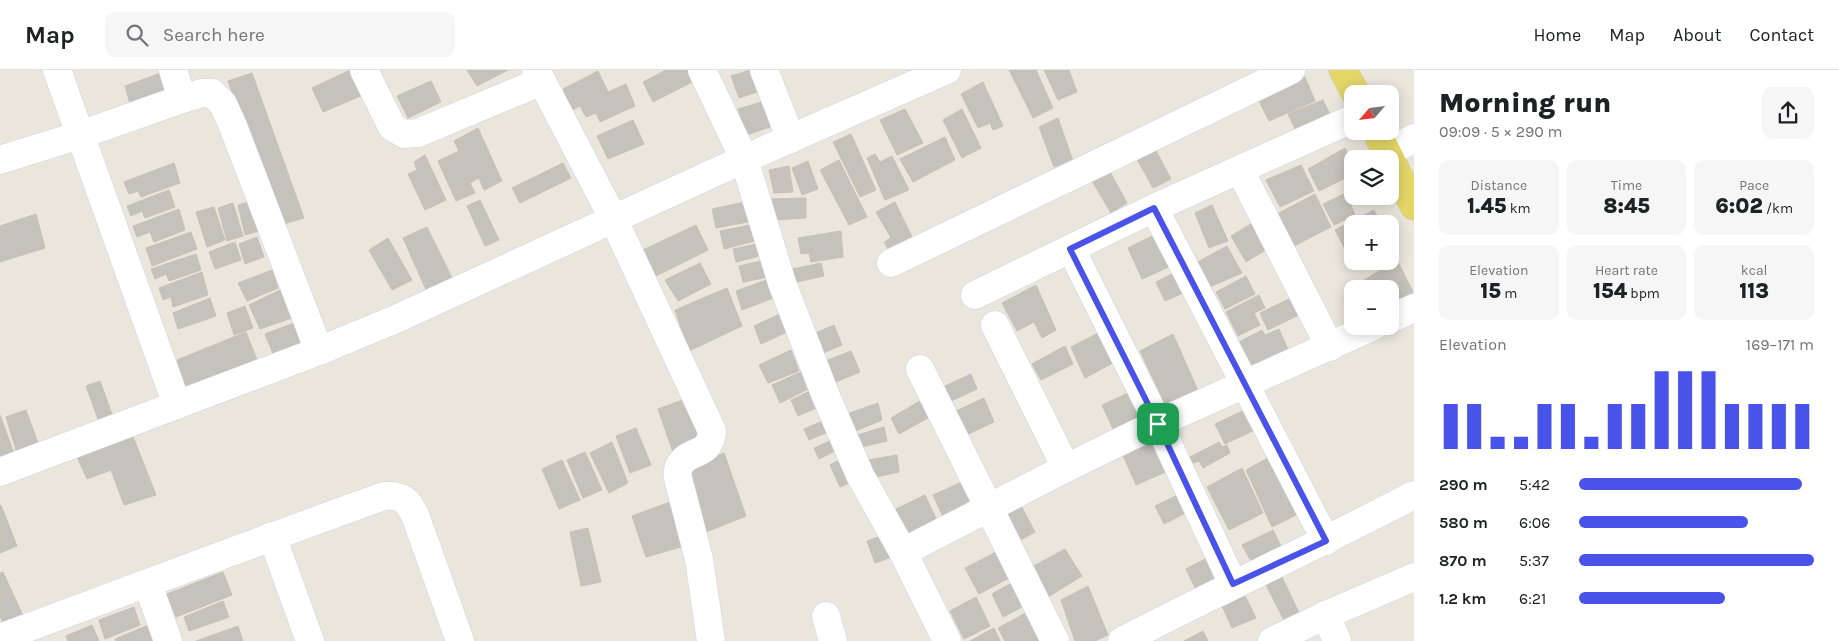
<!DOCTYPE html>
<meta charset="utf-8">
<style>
body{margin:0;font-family:Karla,sans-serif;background:#f6f6f6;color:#202124;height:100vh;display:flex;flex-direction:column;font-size:19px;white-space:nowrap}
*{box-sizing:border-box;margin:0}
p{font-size:16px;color:#757577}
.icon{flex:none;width:28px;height:28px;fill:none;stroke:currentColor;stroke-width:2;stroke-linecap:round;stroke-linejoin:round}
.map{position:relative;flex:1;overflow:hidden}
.details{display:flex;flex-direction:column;background:#fff;width:425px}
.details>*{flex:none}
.needle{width:32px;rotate:242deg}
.tools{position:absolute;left:1344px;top:15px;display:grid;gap:10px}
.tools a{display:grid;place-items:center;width:55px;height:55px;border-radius:10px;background:#fff;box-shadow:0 2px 12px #0003;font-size:25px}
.pin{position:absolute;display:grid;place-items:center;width:42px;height:42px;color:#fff;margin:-21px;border-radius:10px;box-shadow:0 2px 8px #0006}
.round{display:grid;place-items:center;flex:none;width:52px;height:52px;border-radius:10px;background:#f6f6f6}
.head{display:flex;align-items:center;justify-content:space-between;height:85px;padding:0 25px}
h1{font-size:28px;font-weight:800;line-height:38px}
.figures{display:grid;grid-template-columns:repeat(3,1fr);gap:8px;height:85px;padding:5px 25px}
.figures div{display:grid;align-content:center;border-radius:10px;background:#f6f6f6;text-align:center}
.figures b{font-size:21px;font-weight:800}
.figures small{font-size:14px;font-weight:400}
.figures p{font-size:14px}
.chart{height:140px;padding:10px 25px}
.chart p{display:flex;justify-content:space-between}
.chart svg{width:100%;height:90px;margin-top:5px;stroke:#4953ea;stroke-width:6}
ul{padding:0 25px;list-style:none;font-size:16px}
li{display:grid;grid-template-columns:80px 60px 1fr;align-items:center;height:38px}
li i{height:12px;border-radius:6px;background:#4953ea}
header{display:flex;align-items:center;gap:30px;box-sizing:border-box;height:70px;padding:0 25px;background:#fff;border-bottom:1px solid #e0e0e0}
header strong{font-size:24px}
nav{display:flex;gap:28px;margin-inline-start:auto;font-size:18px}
.search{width:350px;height:45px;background:#f6f6f6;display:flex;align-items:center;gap:12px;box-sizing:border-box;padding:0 18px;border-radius:10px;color:#757577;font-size:19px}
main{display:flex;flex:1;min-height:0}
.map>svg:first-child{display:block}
.building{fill:#c5c2bb;stroke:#c5c1b6}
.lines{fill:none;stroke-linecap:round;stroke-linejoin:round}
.minor-casing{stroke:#d1d2e0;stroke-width:29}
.major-casing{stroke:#c7c7c7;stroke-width:29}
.minor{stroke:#fff;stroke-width:28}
.major{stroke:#e4d667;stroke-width:28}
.route-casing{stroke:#fff;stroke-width:10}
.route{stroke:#4953ea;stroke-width:6}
</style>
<header>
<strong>Map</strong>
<div class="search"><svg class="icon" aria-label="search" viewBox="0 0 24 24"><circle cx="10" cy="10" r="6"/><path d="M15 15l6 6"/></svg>Search here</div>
<nav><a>Home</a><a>Map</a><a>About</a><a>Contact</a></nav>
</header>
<main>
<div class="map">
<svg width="1414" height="571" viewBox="0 0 1414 571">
<rect width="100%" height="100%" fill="#eae6dc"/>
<g class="building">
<path d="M169,0L177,30L133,44L125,16Z"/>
<path d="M350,0H354L363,25L323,42L312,18Z"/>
<path d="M467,0H508L477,16Z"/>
<path d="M666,0H692L696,10L653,32L643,12Z"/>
<path d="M750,0H757L763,20L739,28L731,6Z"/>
<path d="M1009,0H1036L1053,38L1033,48Z"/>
<path d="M1044,0H1069L1077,22L1058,30Z"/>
<path d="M598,1L608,22L626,14L635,36L600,52L596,43L586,47L580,36L572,40L563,19Z"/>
<path d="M252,3L304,148L280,155L228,11Z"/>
<path d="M1305,7L1315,31L1269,51L1258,29Z"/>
<path d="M431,11L441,32L408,48L397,26Z"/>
<path d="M983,12L1003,56L993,60L990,53L978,58L961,24Z"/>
<path d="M1323,30L1335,55L1301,71L1288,44Z"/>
<path d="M762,32L770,57L747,65L738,39Z"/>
<path d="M905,39L923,73L897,85L880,50Z"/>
<path d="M962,39L981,78L962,88L943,50Z"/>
<path d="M1058,48L1073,91L1054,97L1039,57Z"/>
<path d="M633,50L644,74L608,89L597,66Z"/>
<path d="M478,58L502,111L484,120L479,108L470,113L475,123L456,131L438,91L459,81L454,71Z"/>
<path d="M851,64L876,120L860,127L833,72Z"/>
<path d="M945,67L955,90L913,112L900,89Z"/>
<path d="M1152,73L1171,109L1153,118L1133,82Z"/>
<path d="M1345,78L1352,95V105L1319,121L1308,99Z"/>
<path d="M875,84L880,92L892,86L909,120L885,130L867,88Z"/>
<path d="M425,85L446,130L425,140L408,104L417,100L414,92Z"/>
<path d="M839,90L867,147L849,155L820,100Z"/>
<path d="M808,91L818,119L802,125L792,98Z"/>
<path d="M174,93L180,113L141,127L138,121L129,124L124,112Z"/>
<path d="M563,93L571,108L520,133L512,118Z"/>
<path d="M1301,95L1314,121L1280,137L1266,110Z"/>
<path d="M789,96L793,122L774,123L769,100Z"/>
<path d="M1109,100L1127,133L1111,143L1092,111Z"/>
<path d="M169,120L175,137L145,148L142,141L131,146L127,136Z"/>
<path d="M1346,123L1355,145L1334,155L1323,134Z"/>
<path d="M1315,124L1331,157L1294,176L1277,144Z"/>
<path d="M806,128V148L772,150L771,129Z"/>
<path d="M480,130L499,170L485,176L467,136Z"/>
<path d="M252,131L260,161L245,165L238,135Z"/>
<path d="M750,131L753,151L716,158L712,139Z"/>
<path d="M895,132L917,177L893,188L884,172L891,168L876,142Z"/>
<path d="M233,133L243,166L227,171L218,138Z"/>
<path d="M1212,135L1228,171L1209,178L1195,143Z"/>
<path d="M214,137L225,170L207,177L196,142Z"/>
<path d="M179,139L185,160L154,172L150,162L137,167L133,156Z"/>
<path d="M1374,140L1381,154H1352V180L1347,183L1335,160Z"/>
<path d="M36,144L45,178L0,192V156Z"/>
<path d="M1259,149L1274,175L1246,192L1231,166Z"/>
<path d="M755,154L759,170L724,179L720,161Z"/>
<path d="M696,155L708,180L656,206L643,180Z"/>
<path d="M427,157L453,210L427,222L403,168Z"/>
<path d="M841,161L843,187L811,192L809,183L801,184L798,168Z"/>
<path d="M191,162L197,179L152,196L146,178Z"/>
<path d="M1160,162L1175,194L1142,209L1128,178Z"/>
<path d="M257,167L264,187L245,194L239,174Z"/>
<path d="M388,168L412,210L392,220L369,180Z"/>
<path d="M235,172L241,190L215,199L209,182Z"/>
<path d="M762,173L764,185L736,192L733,179Z"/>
<path d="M1227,176L1242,203L1207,218L1194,194Z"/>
<path d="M196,184L201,200L169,211L166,204L155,209L151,199Z"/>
<path d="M765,190L768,207L743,212L739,196Z"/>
<path d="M1397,190L1413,222L1390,236V219H1365L1361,212Z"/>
<path d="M700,193L711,214L678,231L665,210Z"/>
<path d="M821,193L824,206L792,213L788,200Z"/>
<path d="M1182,199L1192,219L1165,231L1156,212Z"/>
<path d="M272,200L278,218L247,231L238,213Z"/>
<path d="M202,202L208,225L173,237L171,227L163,230L159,218Z"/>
<path d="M1246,206L1255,224L1225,239L1216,222Z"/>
<path d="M769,209L776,227L742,240L736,221Z"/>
<path d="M1036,215L1056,260L1042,268L1034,252L1017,261L1002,233Z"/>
<path d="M727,218L742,256L689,281L675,240Z"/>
<path d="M280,220L292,248L260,259L249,235Z"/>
<path d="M1301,223L1309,240L1268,260L1260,243Z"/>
<path d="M1259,225L1265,238L1254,243L1260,255L1238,266L1226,242Z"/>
<path d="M210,228L216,246L178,259L173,243Z"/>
<path d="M245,236L253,258L234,265L227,243Z"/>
<path d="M782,243L789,261L761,274L754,256Z"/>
<path d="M294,253L302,277L274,286L265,264Z"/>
<path d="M834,255L842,275L821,284L813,264Z"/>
<path d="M1106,259L1120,289L1085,308L1071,277Z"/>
<path d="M1279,259L1290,284L1253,301L1239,272L1262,260L1265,265Z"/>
<path d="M246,262L258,292L187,320L177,290Z"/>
<path d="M1173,264L1199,323L1167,338L1140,281Z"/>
<path d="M1065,276L1073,294L1041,310L1032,294Z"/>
<path d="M791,280L799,301L768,313L759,295Z"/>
<path d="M851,281L860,302L831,314L823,292Z"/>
<path d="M801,302L808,319L780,333L772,315Z"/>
<path d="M971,304L977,319L949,332L943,317Z"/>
<path d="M100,311L112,344L98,349L86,316Z"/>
<path d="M1139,318L1149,342L1113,359L1102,335Z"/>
<path d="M810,321L816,338L798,346L791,330Z"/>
<path d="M927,327L935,344L899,364L891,348Z"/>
<path d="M688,328L704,374L674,385L658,339Z"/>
<path d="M984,328L994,352L962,367L952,343Z"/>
<path d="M878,333L882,350L853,362L847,344Z"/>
<path d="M1253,336L1263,356L1225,374L1215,354Z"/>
<path d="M26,340L38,373L16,380L6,347Z"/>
<path d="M0,345L15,386L0,391Z"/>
<path d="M825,350L830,361L809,370L804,359Z"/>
<path d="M884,357L887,371L857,378L854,366Z"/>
<path d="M636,358L651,395L630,403L616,366Z"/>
<path d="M132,364L156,425L124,435L111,400L87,409L77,387Z"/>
<path d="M1154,366L1170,400L1136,415L1122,383Z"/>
<path d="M834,369L839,379L819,389L814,378Z"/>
<path d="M612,372L628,413L609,423L590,383Z"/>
<path d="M1219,372L1222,377L1227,375L1230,383L1203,398L1199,391L1193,393L1190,387Z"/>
<path d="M585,382L602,420L583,428L567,390Z"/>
<path d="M724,383L746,446L706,462L683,401Z"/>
<path d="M1277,383L1306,440L1272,457L1246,400Z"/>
<path d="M897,385L899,402L871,408L868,390Z"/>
<path d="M841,389L852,412L840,417L830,395Z"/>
<path d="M562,390L580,430L559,439L542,399Z"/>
<path d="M1242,398L1263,443L1229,460L1207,417Z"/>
<path d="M962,412L972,434L943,447L933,425Z"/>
<path d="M1188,420L1196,438L1164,454L1155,436Z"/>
<path d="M925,425L939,455L905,470L890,442Z"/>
<path d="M1018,430L1035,462L1015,473L998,441Z"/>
<path d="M670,432L684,476L646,487L632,446Z"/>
<path d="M1,435L17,476L0,483V436Z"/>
<path d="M588,458L601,512L581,516L570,462Z"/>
<path d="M1273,460L1286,486L1256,500L1242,475Z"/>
<path d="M884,465L892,487L875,493L867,471Z"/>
<path d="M1065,479L1082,506L1048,527L1028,499Z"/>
<path d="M1000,480L1013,506L979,524L965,498Z"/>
<path d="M1205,489L1218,517L1199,526L1186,499Z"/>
<path d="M3,502L24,548L5,557L0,546V503Z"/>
<path d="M223,502L232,525L176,547L167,524Z"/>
<path d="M1280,503L1302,549L1287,556L1264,511Z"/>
<path d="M1020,508L1031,532L1003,547L992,524Z"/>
<path d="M1088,516L1108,565L1095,571H1075L1061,530Z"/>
<path d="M1245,526L1256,548L1232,558L1222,536Z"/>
<path d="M976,527L990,556L964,569L950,541Z"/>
<path d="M223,531L229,547L189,561L184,547Z"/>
<path d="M134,537L140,555L105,569L99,550Z"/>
<path d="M1033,539L1050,571H1005L998,558Z"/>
<path d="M151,554L157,571H116L115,569Z"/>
<path d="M92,555L99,571H68L66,566Z"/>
<path d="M238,556L243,571H196Z"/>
<path d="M994,558L1000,571H970Z"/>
<path d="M1203,561L1208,571H1184Z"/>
</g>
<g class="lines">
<g class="minor-casing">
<g id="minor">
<path d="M57,0L177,335"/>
<path d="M173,0L182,29L202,23H212L223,34L233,56L319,281"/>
<path d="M364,0L392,57L404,64L418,63L542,11"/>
<path d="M536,0L614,150L712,361C711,389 683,378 678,400C677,404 678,409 679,412L699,489L711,571"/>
<path d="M702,0L744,89L782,213L825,324L860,405L903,482L947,571"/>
<path d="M764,0L791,69"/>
<path d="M1388,83L1414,68"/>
<path d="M0,90L80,65L182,29"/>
<path d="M1240,100L1330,277"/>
<path d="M1071,179L1158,353L1233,514"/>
<path d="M891,193L1291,0"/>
<path d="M975,225L1154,138"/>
<path d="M1390,249L1414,238"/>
<path d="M995,255L1066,398"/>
<path d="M920,299L1055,571"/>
<path d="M0,402L319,281L396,249L744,89L947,0"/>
<path d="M272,466L310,571"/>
<path d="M1326,471L1154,138L1352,49"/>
<path d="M903,482L1066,398L1158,353L1374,256"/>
<path d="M148,515L168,571"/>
<path d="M1326,545L1337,571"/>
<path d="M826,546L833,571"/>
<path d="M0,568C128,521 255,472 384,426C403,425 406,429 415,445L460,571"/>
<path d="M1122,571C1219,521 1318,475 1414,425"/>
<path d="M1272,571L1326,545L1414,507"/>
</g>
</g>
<g class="major-casing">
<g id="major">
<path d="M1343,0L1356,24"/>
<path d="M1376,61L1414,136"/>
</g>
</g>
<use href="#minor" class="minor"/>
<use href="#major" class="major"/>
</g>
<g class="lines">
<g class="route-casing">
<path id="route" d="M1154,138L1326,471L1233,514L1158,354L1070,179Z"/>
</g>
<use href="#route" class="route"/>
</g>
</svg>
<div class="tools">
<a><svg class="needle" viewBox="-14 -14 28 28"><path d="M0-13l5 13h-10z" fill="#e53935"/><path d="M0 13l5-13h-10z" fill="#757577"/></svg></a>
<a><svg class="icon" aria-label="layers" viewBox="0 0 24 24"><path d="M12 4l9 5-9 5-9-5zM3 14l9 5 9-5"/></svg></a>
<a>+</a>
<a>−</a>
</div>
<div class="pin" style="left:1158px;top:354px;background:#1e9e55"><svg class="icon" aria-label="arrive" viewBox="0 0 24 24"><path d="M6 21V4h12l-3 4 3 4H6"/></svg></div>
</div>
<section class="details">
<div class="head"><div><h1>Morning run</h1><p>09:09 · 5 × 290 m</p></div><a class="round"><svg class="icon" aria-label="share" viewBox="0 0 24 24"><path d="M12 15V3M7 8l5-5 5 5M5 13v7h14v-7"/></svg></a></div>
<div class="figures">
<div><p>Distance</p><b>1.45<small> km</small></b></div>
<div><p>Time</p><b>8:45</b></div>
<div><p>Pace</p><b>6:02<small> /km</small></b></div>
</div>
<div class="figures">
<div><p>Elevation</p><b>15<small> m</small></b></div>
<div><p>Heart rate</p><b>154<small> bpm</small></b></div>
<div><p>kcal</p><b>113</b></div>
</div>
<div class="chart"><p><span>Elevation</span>169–171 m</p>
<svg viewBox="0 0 160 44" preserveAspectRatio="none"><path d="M5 44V22M15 44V22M25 44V38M35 44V38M45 44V22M55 44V22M65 44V38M75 44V22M85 44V22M95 44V6M105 44V6M115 44V6M125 44V22M135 44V22M145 44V22M155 44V22"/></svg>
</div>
<ul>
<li><b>290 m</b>5:42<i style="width:95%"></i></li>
<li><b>580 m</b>6:06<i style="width:72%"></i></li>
<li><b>870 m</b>5:37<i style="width:100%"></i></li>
<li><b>1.2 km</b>6:21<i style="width:62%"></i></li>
</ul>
</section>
</main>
